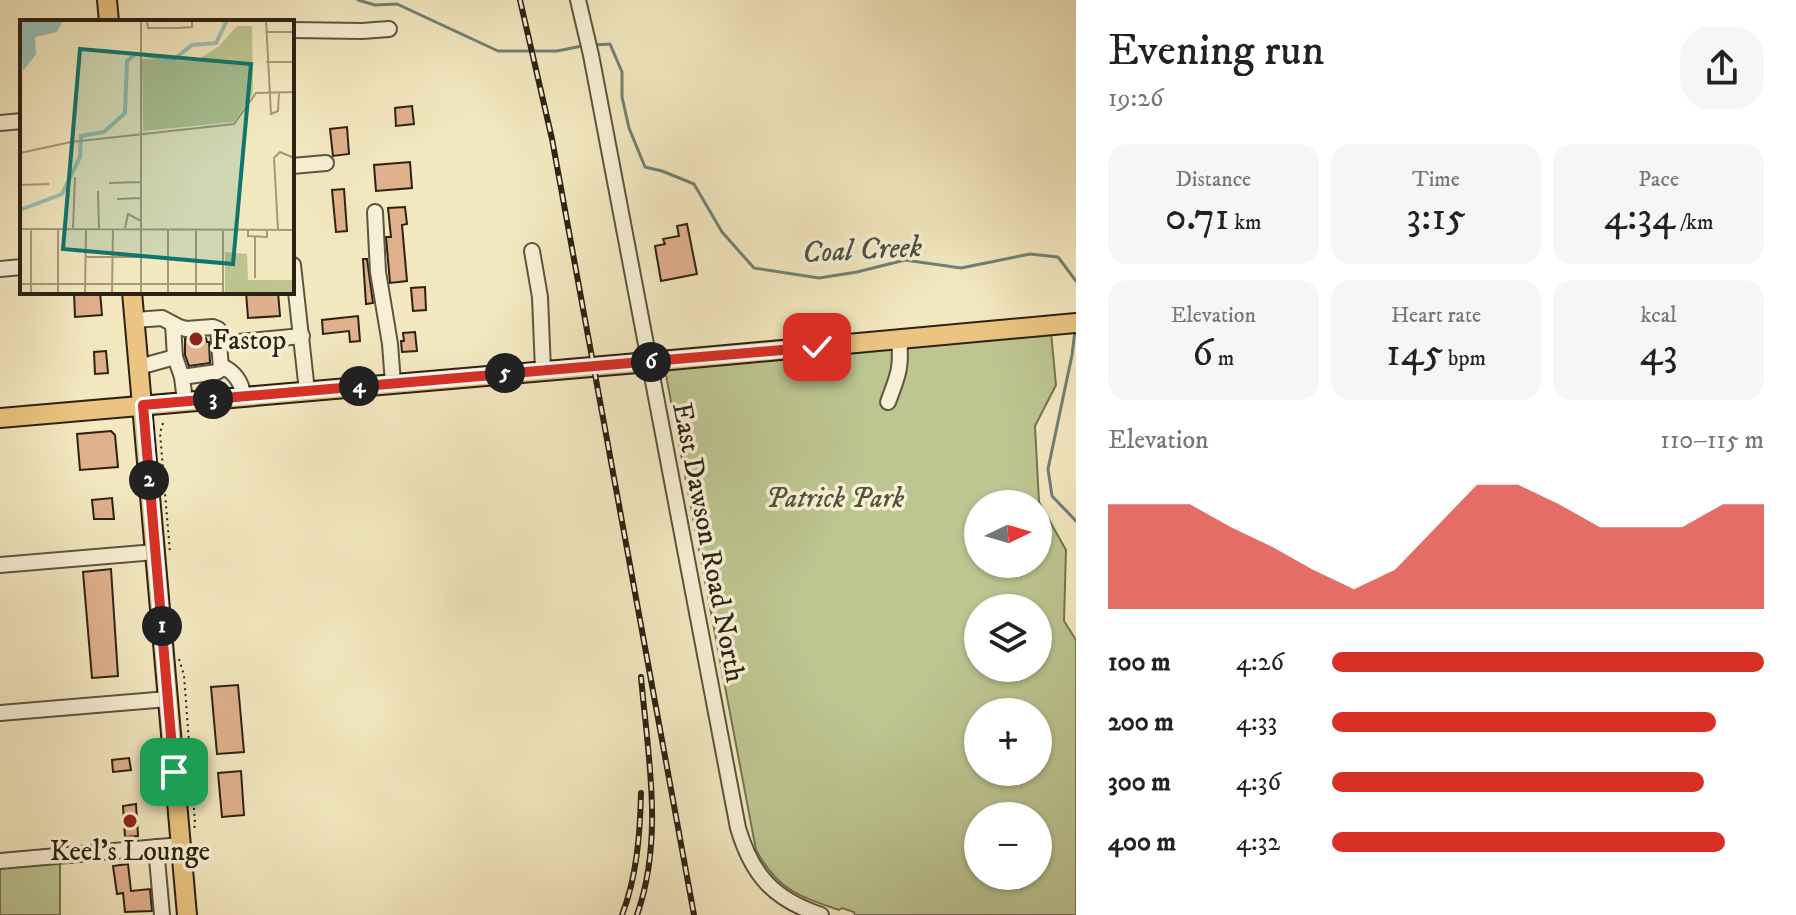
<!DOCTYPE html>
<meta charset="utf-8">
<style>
body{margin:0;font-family:"IM FELL DW Pica",serif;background:#f6f6f6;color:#222;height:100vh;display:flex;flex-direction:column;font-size:30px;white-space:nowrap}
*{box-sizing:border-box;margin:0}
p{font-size:26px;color:#767676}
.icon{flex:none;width:44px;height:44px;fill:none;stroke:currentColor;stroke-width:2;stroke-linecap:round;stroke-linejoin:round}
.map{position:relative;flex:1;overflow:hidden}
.details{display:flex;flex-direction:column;background:#fff;width:720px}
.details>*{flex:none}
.needle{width:52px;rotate:85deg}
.controls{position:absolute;left:964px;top:490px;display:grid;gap:16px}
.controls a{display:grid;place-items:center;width:88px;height:88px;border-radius:50%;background:#fff;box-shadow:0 2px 6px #0004;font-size:40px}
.pin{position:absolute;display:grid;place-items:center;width:68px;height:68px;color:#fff;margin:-34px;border-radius:16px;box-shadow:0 4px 12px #0006}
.km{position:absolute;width:40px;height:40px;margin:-20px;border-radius:50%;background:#222;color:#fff;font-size:22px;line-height:40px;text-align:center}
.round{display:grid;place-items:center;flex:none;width:84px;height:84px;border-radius:32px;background:#f6f6f6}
.head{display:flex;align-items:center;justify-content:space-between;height:136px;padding:0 32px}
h1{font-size:44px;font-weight:600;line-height:60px}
.metrics{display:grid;grid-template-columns:repeat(3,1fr);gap:12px;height:136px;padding:8px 32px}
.metrics div{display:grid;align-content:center;border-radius:20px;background:#f6f6f6;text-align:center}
.metrics b{font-size:40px;font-weight:600}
.metrics small{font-size:22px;font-weight:400}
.metrics p{font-size:22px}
.chart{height:224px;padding:16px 32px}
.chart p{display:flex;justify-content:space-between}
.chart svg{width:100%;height:144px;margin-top:8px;fill:#d93025;opacity:.7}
ul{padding:0 32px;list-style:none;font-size:26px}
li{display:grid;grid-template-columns:128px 96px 1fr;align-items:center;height:60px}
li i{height:20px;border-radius:10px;background:#d93025}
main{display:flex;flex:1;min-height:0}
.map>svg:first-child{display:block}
.green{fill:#bdc591;stroke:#747452;stroke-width:2;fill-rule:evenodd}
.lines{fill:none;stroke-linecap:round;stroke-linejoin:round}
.stream{stroke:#6f8175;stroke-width:3}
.building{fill:#e1b08d;stroke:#2c2214;stroke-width:2}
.minor-casing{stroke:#5e543f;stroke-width:18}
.major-casing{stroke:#2c2214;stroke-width:22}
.path{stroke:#2c2214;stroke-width:2;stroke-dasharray:2 4;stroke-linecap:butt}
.minor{stroke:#f7f0d6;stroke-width:14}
.major{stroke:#eac480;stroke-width:18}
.rail-casing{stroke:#2c2214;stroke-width:6}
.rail{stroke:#f7f0d6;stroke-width:3;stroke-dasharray:9;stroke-linecap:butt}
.route-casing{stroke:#fff;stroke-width:16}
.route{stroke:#d93025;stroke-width:10}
.poi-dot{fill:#8f2418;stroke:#f7f0d6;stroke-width:3}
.labels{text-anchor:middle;stroke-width:7;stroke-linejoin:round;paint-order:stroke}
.poi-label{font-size:28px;fill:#2c2214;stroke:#f7f0d6;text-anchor:start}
.park-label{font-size:28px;font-style:italic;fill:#58533a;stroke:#f7f0d6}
.street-label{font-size:28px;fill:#2c2214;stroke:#f7f0d6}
.water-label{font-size:30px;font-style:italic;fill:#4d5144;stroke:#f7f0d6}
.inset-river{fill:none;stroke:#9bc0b5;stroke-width:4}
.inset-road{fill:none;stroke:#a3997b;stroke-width:2}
.view{fill:#0f766e;fill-opacity:0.15;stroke:#0f766e;stroke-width:4}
.inset-edge{fill:none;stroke:#2c2214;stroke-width:4}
</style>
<main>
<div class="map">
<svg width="1076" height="915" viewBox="0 0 1076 915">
<rect width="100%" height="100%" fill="#f3e8c0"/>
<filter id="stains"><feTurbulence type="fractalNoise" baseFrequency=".0025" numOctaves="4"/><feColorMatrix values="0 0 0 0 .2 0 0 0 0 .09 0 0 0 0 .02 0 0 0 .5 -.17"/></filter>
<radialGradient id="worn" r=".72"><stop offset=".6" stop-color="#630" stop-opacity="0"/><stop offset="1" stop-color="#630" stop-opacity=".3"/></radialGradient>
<g class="green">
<path d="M1051,332L1056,385L1035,426L1039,502L1066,550L1064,621L1076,640V915H855L854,912L842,908L839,910C798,896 778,890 756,850L665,370ZM978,504H1038V564H978ZM978,608H1038V668H978ZM978,712H1038V772H978ZM978,816H1038V876H978Z"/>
<path d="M60,863V915H0V868Z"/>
</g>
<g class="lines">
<g class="stream">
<path d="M358,0L375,5L397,4L498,51H557L582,46"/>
<path d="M594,45L610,44L622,72V97L629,128L645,167L662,171L694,184L722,232L754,268L819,278L857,272L905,260L961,268L1030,254L1058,257L1076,281"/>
<path d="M1075,331L1072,355L1048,469L1052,496L1076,521"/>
</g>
</g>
<g class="building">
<path d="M412,106L414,124L396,126L395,108Z"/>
<path d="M347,127L349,154L333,156L330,129Z"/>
<path d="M410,162L412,188L376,191L374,165Z"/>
<path d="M344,189L347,231L336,232L332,190Z"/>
<path d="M405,207L407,224L402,225L407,281L390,283L386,237H391L388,208Z"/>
<path d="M687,224L697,274L661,281L655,246L665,244L663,239L679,236L677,226Z"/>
<path d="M363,259H367L373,303L366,304Z"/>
<path d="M425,287L426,310L413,311L411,288Z"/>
<path d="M74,292H100L102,315L75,317Z"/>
<path d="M246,292H278L280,316L248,318Z"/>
<path d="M358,316L360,341L350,342L349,331L323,334L322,320Z"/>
<path d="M415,332L417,351L402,352L401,341H404L403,333Z"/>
<path d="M206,338L207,342H209L210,363L189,366L185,355V339Z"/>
<path d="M106,351L108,373L95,374L94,352Z"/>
<path d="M111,431L115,435L118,467L80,470L77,434Z"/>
<path d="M112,498L114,519H94L92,500Z"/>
<path d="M111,569L118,676L92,678L83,572Z"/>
<path d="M238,685L244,752L217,754L211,687Z"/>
<path d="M129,758L131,770L113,772L112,760Z"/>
<path d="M241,771L244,815L222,817L218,773Z"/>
<path d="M136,804L138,836L125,837L123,806Z"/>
<path d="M128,864L131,891L150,889L152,911L125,912L123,893L117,894L113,866Z"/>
</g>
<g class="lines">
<g class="minor-casing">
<g id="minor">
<path d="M578,0L591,55L738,828C752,875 773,899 821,915"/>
<path d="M292,30L362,31L389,29"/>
<path d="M0,123L22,121"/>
<path d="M292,166L326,163"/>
<path d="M375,212L378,272L390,344L393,383"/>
<path d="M532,251L540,297L543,370"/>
<path d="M293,265L307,391"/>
<path d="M0,269L22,267"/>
<path d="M135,320L162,318L179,327L186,329L213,327L218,329L221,369L217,372L182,377L185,401"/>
<path d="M173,324L175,357L182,377"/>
<path d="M239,342L302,336"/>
<path d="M222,366C234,372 242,382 243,396"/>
<path d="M139,367L175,357"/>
<path d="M888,402C898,376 902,367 899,339"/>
<path d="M0,565L155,552"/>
<path d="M0,713L168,699"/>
<path d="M156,847L162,915"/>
<path d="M0,861L181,845"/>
</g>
</g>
<g class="major-casing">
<g id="major">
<path d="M107,0L109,22"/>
<path d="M132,292L187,915"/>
<path d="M0,418L649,362L1076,323"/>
</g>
</g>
<g class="path">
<path d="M163,423L160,433L170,553"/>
<path d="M179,659L184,675L195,823L194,831"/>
</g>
<use href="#minor" class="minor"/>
<use href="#major" class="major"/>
<g class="rail-casing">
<g id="rail">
<path d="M520,0L552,139L694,915"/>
<path d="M622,915C637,876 640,834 641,793"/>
<path d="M637,915C664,838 648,757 641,677"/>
</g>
</g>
<use href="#rail" class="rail"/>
</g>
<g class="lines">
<g class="route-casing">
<path id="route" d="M174,772L143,405L817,347"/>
</g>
<use href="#route" class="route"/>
</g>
<g class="poi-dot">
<circle cx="196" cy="339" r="8"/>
<circle cx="130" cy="821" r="8"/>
</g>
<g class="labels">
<g class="poi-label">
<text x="212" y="349">Fastop</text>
<text x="130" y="860" text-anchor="middle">Keel's Lounge</text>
</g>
<g class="park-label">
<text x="835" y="507">Patrick Park</text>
</g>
<g class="street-label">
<text transform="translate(710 542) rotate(79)" y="10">East Dawson Road North</text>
</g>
<g class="water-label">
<text transform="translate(862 249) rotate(-3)" y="10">Coal Creek</text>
</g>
</g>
<g transform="translate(20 20)">
<rect width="274" height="274" fill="#f3e8c0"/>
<path d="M217,6H232L233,73L214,102L123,111L122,39L176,41L199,26ZM205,232L227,234L228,260H274V274H205Z" fill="#bdc591"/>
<path d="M0,0H43L37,12L15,17L16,34L3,51Z" fill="#9bc0b5"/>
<path class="inset-river" d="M123,34L152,41L172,25L196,23L207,0M0,190L42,174L60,137L61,116L84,112L105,93L107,41L117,33"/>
<path class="inset-road" d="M127,0L128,8H158L172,7V0M246,0L251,94L258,91L259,72M246,12H274M246,42H274M0,133L51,122L214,104L236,73L274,72M89,163L121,162M0,165L29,164M78,171L79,209M97,179L121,178M53,208L55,157M105,208L108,194L121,201M0,209L274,210M11,209V274M228,210V216L247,217V209M258,210L254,138L260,132L274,138M66,237H121M235,258V217M0,264H203M38,274V209M65,274L66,209M92,274L93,209M121,274V0M148,274V209M176,274V211M203,274V211"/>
<path class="view" d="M60,29L231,44L213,244L43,229Z"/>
<rect width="274" height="274" class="inset-edge"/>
</g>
<rect width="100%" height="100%" filter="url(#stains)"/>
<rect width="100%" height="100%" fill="url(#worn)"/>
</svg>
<div class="controls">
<a><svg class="needle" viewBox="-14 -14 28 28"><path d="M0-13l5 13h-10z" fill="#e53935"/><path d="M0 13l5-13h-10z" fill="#767676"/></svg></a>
<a><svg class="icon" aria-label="layers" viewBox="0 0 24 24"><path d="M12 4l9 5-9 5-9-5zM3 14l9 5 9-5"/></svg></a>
<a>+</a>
<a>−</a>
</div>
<div class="pin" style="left:174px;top:772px;background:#1e9e55"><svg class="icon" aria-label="arrive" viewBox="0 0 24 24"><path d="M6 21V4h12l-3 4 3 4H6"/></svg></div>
<div class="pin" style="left:817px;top:347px;background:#d93025"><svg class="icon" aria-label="check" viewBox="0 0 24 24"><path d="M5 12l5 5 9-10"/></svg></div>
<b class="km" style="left:162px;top:626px">1</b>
<b class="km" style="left:149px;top:480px">2</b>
<b class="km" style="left:213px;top:399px">3</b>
<b class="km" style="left:359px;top:386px">4</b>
<b class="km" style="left:505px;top:373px">5</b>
<b class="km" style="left:651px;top:362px">6</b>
</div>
<section class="details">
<div class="head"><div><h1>Evening run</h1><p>19:26</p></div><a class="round"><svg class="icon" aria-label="share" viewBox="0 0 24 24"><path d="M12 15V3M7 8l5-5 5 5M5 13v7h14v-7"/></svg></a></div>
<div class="metrics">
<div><p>Distance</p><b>0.71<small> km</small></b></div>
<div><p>Time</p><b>3:15</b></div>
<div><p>Pace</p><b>4:34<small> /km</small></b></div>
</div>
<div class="metrics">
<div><p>Elevation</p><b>6<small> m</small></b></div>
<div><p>Heart rate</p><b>145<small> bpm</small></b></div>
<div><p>kcal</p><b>43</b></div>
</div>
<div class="chart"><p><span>Elevation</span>110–115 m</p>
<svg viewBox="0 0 160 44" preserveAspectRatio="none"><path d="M0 44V12L10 12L20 12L30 19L40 25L50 32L60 38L70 32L80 19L90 6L100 6L110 12L120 19L130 19L140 19L150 12L160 12V44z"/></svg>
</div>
<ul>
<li><b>100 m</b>4:26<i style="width:100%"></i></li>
<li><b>200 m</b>4:33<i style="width:89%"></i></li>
<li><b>300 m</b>4:36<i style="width:86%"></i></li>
<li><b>400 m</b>4:32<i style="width:91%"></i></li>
</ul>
</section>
</main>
